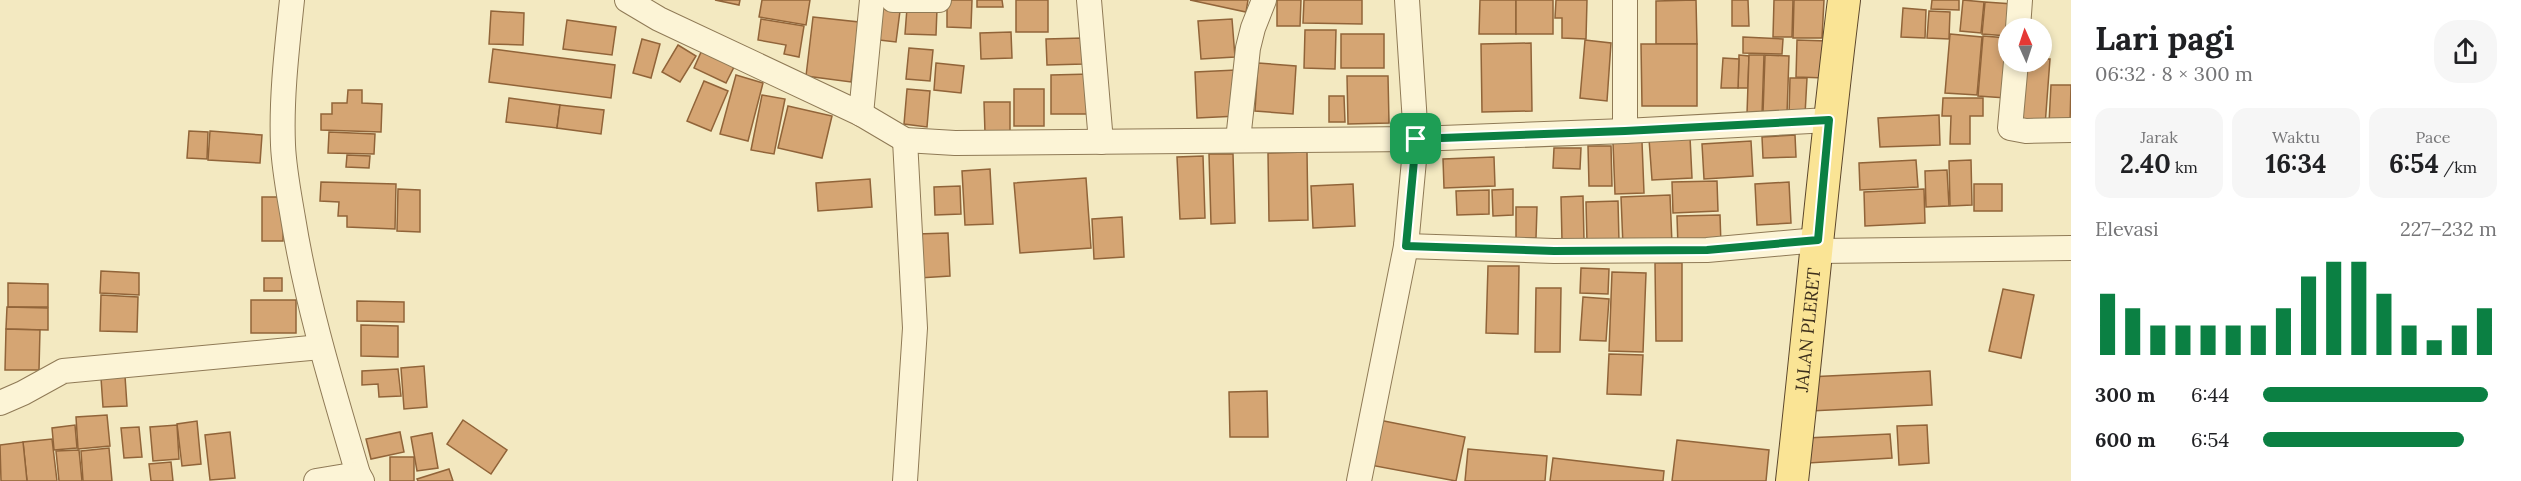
<!DOCTYPE html>
<html lang="id">
<meta charset="utf-8">
<style>
body{margin:0;font-family:Lora,serif;background:#f6f6f6;color:#202124;height:100vh;display:flex;flex-direction:column;font-size:22px;white-space:nowrap}
*{box-sizing:border-box;margin:0}
p{font-size:20px;color:#757577}
.icon{flex:none;width:33px;height:33px;fill:none;stroke:currentColor;stroke-width:2;stroke-linecap:round;stroke-linejoin:round}
.map{position:relative;flex:1;overflow:hidden}
.panel{display:flex;flex-direction:column;background:#fff;width:450px}
.panel>*{flex:none}
.needle{width:39px;rotate:357deg}
.buttons{position:absolute;left:1998px;top:18px;display:grid;gap:12px}
.buttons a{display:grid;place-items:center;width:54px;height:54px;border-radius:50%;background:#fff;box-shadow:0 3px 9px #0003;font-size:30px}
.pin{position:absolute;display:grid;place-items:center;width:51px;height:51px;color:#fff;margin:-26px;border-radius:12px;box-shadow:0 3px 9px #0006}
.round{display:grid;place-items:center;flex:none;width:63px;height:63px;border-radius:24px;background:#f6f6f6}
.overview{display:flex;align-items:center;justify-content:space-between;height:102px;padding:0 24px}
h1{font-size:33px;font-weight:800;line-height:45px}
.figures{display:grid;grid-template-columns:repeat(3,1fr);gap:9px;height:102px;padding:6px 24px}
.figures div{display:grid;align-content:center;border-radius:15px;background:#f6f6f6;text-align:center}
.figures b{font-size:26px;font-weight:800}
.figures small{font-size:16px;font-weight:400}
.figures p{font-size:16px}
.chart{height:168px;padding:12px 24px}
.chart p{display:flex;justify-content:space-between}
.chart svg{width:100%;height:108px;margin-top:6px;stroke:#0b8043;stroke-width:6}
ul{padding:0 24px;list-style:none;font-size:20px}
li{display:grid;grid-template-columns:96px 72px 1fr;align-items:center;height:45px}
li i{height:15px;border-radius:8px;background:#0b8043}
main{display:flex;flex:1;min-height:0}
.map>svg:first-child{display:block}
.building{fill:#d5a573;stroke:#916439;stroke-width:1.5}
.lines{fill:none;stroke-linecap:round;stroke-linejoin:round}
.minor-casing{stroke:#8f7a56;stroke-width:26}
.major-casing{stroke:#5c462b;stroke-width:34}
.minor{stroke:#fcf4d6;stroke-width:24}
.major{stroke:#fae495;stroke-width:32}
.route-casing{stroke:#fff;stroke-width:12}
.route{stroke:#0b8043;stroke-width:8}
.labels{text-anchor:middle;stroke-width:6;stroke-linejoin:round;paint-order:stroke}
.street-label{font-size:18px;fill:#3d2f1c;stroke:#f9f1d2}
</style>
<main>
<div class="map">
<svg width="2071" height="481" viewBox="0 0 2071 481">
<rect width="100%" height="100%" fill="#f3e9c1"/>
<g class="building">
<path d="M715,0H740L739,5Z"/>
<path d="M762,0H810L806,25L759,17Z"/>
<path d="M947,0H972L971,28L947,27Z"/>
<path d="M977,0H1002L1003,7H977Z"/>
<rect x="1016" y="0" width="32" height="32"/>
<path d="M1190,0H1248L1246,12Z"/>
<path d="M1277,0H1301L1300,26H1277Z"/>
<path d="M1304,0H1362V24L1303,23Z"/>
<path d="M1480,0H1516V34H1479Z"/>
<rect x="1516" y="0" width="37" height="34"/>
<path d="M1556,0H1587L1586,39L1562,38V18H1555Z"/>
<path d="M1696,0L1697,44H1656V1Z"/>
<path d="M1732,0H1748L1749,26H1732Z"/>
<path d="M1774,0H1793L1792,37H1773Z"/>
<path d="M1794,0H1824L1822,38H1793Z"/>
<path d="M1932,0H1959V10L1931,9Z"/>
<path d="M1963,0L1984,2L1981,33L1960,31Z"/>
<path d="M1985,2L2013,4L2008,36L1982,34Z"/>
<path d="M874,8L900,11L896,42L871,39Z"/>
<path d="M907,8L937,9L936,35L905,34Z"/>
<path d="M1903,8L1926,10L1925,38L1901,37Z"/>
<path d="M491,11L524,13L523,45L489,44Z"/>
<path d="M1929,11L1950,12L1949,39L1927,38Z"/>
<path d="M813,17L859,22L851,82L806,76Z"/>
<path d="M761,19L804,26L799,57L784,54L786,45L758,40Z"/>
<path d="M1232,19L1235,57L1201,59L1198,21Z"/>
<path d="M567,20L616,27L612,55L563,49Z"/>
<path d="M1305,30H1336L1335,69L1304,68Z"/>
<path d="M1011,32L1012,58L981,59L980,33Z"/>
<rect x="1341" y="34" width="43" height="34"/>
<path d="M1950,34L1982,37L1977,95L1945,93Z"/>
<path d="M1983,36L2008,38L2006,98L1978,96Z"/>
<path d="M1743,37L1783,39L1782,54L1743,53Z"/>
<path d="M1083,38L1084,64L1047,65L1046,39Z"/>
<path d="M642,39L660,44L651,78L633,73Z"/>
<path d="M1585,40L1611,43L1607,101L1580,98Z"/>
<path d="M1797,40L1827,41L1826,78L1796,77Z"/>
<path d="M1531,43L1532,111L1482,112L1481,44Z"/>
<path d="M1641,44H1697V106H1642Z"/>
<path d="M678,45L696,56L680,82L662,72Z"/>
<path d="M909,48L933,50L930,81L906,79Z"/>
<path d="M493,49L615,65L611,98L489,82Z"/>
<path d="M702,50L735,65L726,83L694,68Z"/>
<path d="M1739,55L1749,56L1748,88H1738Z"/>
<path d="M1749,55H1764L1762,115L1747,114Z"/>
<path d="M1765,55L1789,56L1787,114L1763,113Z"/>
<path d="M1723,58L1739,59L1738,88H1721Z"/>
<path d="M2042,59H2050L2045,126L2015,124L2019,62H2042Z"/>
<path d="M936,63L964,66L961,93L934,90Z"/>
<path d="M1258,63L1296,66L1293,114L1255,111Z"/>
<path d="M1236,70L1238,116L1197,118L1195,72Z"/>
<path d="M1091,74V114H1051V75Z"/>
<path d="M736,75L763,83L748,141L720,134Z"/>
<path d="M1347,76H1388L1389,123L1348,124Z"/>
<path d="M1790,78H1807L1805,115H1789Z"/>
<path d="M704,81L728,91L711,131L687,121Z"/>
<path d="M2051,85H2071L2070,123H2049Z"/>
<path d="M907,89L930,91L927,127L904,124Z"/>
<rect x="1014" y="89" width="30" height="37"/>
<path d="M348,90H362V103L382,104L381,132L321,130V114H332V103H347Z"/>
<path d="M762,95L785,99L774,154L751,150Z"/>
<path d="M1329,96H1344L1345,122H1329Z"/>
<path d="M509,98L560,105L557,128L506,122Z"/>
<path d="M1943,98H1983V116H1970V144H1950L1951,116H1942Z"/>
<path d="M984,102H1010V133H985Z"/>
<path d="M560,105L604,110L601,134L557,128Z"/>
<path d="M788,106L832,116L822,158L778,148Z"/>
<path d="M1939,115L1940,145L1880,147L1878,118Z"/>
<path d="M189,131L208,132L207,159L187,158Z"/>
<path d="M210,131L262,135L260,163L208,160Z"/>
<path d="M329,132L375,134L374,154L328,153Z"/>
<path d="M1795,135L1796,157L1763,158L1762,137Z"/>
<path d="M1690,137L1692,178L1652,180L1649,139Z"/>
<path d="M1751,141L1753,176L1704,179L1702,144Z"/>
<path d="M1642,142L1644,193L1615,194L1613,143Z"/>
<path d="M1588,146H1611L1612,186H1589Z"/>
<path d="M1554,148H1581L1580,169L1553,168Z"/>
<path d="M1307,152L1308,220L1269,221L1268,153Z"/>
<path d="M1209,154H1233L1235,223L1211,224Z"/>
<path d="M347,155L370,156L369,168L346,167Z"/>
<path d="M1203,156L1205,218L1180,219L1177,157Z"/>
<path d="M1494,157L1495,186L1444,188L1443,159Z"/>
<path d="M1916,160L1918,187L1860,190L1859,163Z"/>
<path d="M1971,160L1972,205L1950,206L1949,161Z"/>
<path d="M990,169L993,224L965,225L962,171Z"/>
<path d="M1947,170L1949,206L1926,207L1925,171Z"/>
<path d="M1086,178L1091,248L1020,253L1014,183Z"/>
<path d="M870,179L872,207L818,211L816,183Z"/>
<path d="M1717,181L1718,211L1673,213L1672,182Z"/>
<path d="M321,182L396,184L395,229L347,227V216H338L339,202L320,201Z"/>
<path d="M1789,182L1791,223L1757,225L1755,184Z"/>
<path d="M1353,184L1355,226L1313,228L1311,186Z"/>
<rect x="1974" y="184" width="28" height="27"/>
<path d="M960,186L961,214L935,215L934,187Z"/>
<path d="M398,189L420,190V232L397,231Z"/>
<path d="M1513,189V215L1493,216L1492,190Z"/>
<path d="M1924,189L1925,223L1865,226L1864,192Z"/>
<path d="M1489,190V214L1457,215L1456,191Z"/>
<path d="M1670,195L1672,244L1623,246L1621,197Z"/>
<path d="M1583,196L1584,240L1562,241L1561,197Z"/>
<path d="M262,197H284L283,241H262Z"/>
<path d="M1618,201L1619,242L1587,243L1586,202Z"/>
<path d="M1516,207H1537L1536,238H1516Z"/>
<path d="M1720,215L1721,245L1678,247L1677,216Z"/>
<path d="M1122,217L1124,257L1094,259L1092,219Z"/>
<path d="M948,233L950,276L919,278L917,234Z"/>
<path d="M1655,263H1682V341H1656Z"/>
<path d="M1488,266H1519L1518,334L1486,333Z"/>
<path d="M1581,268L1609,269L1608,294L1580,293Z"/>
<path d="M101,271L139,273V295L100,293Z"/>
<path d="M1612,272L1646,273L1643,352L1609,351Z"/>
<rect x="264" y="278" width="18" height="13"/>
<path d="M8,283L48,284V307H8Z"/>
<path d="M1536,288H1561L1560,352H1535Z"/>
<path d="M2003,289L2034,295L2021,358L1989,351Z"/>
<path d="M101,295L138,297L137,332L100,331Z"/>
<path d="M1583,297L1609,299L1606,341L1580,340Z"/>
<rect x="251" y="300" width="45" height="33"/>
<path d="M357,301L404,302V322L357,321Z"/>
<path d="M7,307L48,308V330L6,329Z"/>
<path d="M361,325L398,326V357L361,356Z"/>
<path d="M6,329L40,330L39,370H5Z"/>
<path d="M1609,354L1643,355L1641,395L1607,394Z"/>
<path d="M424,366L427,407L404,409L401,368Z"/>
<path d="M398,369L401,396L379,397L378,384L362,385V371Z"/>
<path d="M1930,371L1932,405L1810,411L1808,377Z"/>
<path d="M125,376L127,406L103,407L101,378Z"/>
<path d="M1267,391L1268,437H1230L1229,392Z"/>
<path d="M107,415L110,446L78,449L76,417Z"/>
<path d="M463,420L507,450L491,474L447,444Z"/>
<path d="M1379,420L1465,437L1456,481L1370,465Z"/>
<path d="M197,421L201,464L182,466L177,424Z"/>
<path d="M75,425L77,448L54,450L52,428Z"/>
<path d="M177,425L179,459L153,461L150,427Z"/>
<path d="M1927,425L1929,463L1899,465L1897,426Z"/>
<path d="M139,427L142,457L124,458L121,428Z"/>
<path d="M230,432L235,478L210,480L205,435Z"/>
<path d="M400,432L404,452L371,459L366,439Z"/>
<path d="M432,433L438,468L417,471L411,437Z"/>
<path d="M1890,434L1892,458L1808,463L1806,438Z"/>
<path d="M52,439L57,481H27L23,442Z"/>
<path d="M1677,440L1769,450L1766,481H1672Z"/>
<path d="M23,442L27,481H1L0,445Z"/>
<path d="M109,448L112,481H83L81,451Z"/>
<path d="M1468,449L1547,456L1545,481H1465Z"/>
<path d="M79,450L82,481H59L56,451Z"/>
<rect x="390" y="457" width="24" height="24"/>
<path d="M1553,458L1664,471L1663,481H1550Z"/>
<path d="M171,462L173,481H151L149,464Z"/>
<path d="M449,469L453,481H418L417,479Z"/>
</g>
<g class="lines">
<g class="minor-casing">
<g id="minor">
<path d="M292,0C287,48 281,97 283,145C284,169 289,194 293,218C307,305 333,389 358,474L362,481"/>
<path d="M627,0L659,19L861,114L905,140L955,143L1416,139L1625,131L1829,120"/>
<path d="M893,0H939"/>
<path d="M1089,0L1101,142"/>
<path d="M1625,0V131"/>
<path d="M2018,28L2020,0"/>
<path d="M2016,62L2010,128L2026,131L2071,130"/>
<path d="M861,114L872,0"/>
<path d="M905,140L915,328L905,481"/>
<path d="M1238,140L1248,48L1253,28L1264,0"/>
<path d="M1406,246L1554,251L1707,250L1818,240"/>
<path d="M1818,251L2071,248"/>
<path d="M0,403L23,393L63,371L321,347"/>
<path d="M316,481L358,474"/>
<path d="M1359,481L1406,246L1416,139L1407,0"/>
</g>
</g>
<g class="major-casing">
<g id="major">
<path id="s1" d="M1792,481C1810,321 1824,160 1844,0"/>
</g>
</g>
<use href="#minor" class="minor"/>
<use href="#major" class="major"/>
</g>
<g class="lines">
<g class="route-casing">
<path id="route" d="M1829,120L1818,240L1707,250L1554,251L1406,246L1416,139L1625,131Z"/>
</g>
<use href="#route" class="route"/>
</g>
<g class="labels">
<g class="street-label">
<text dy="6" stroke="none"><textPath href="#s1" startOffset="152">JALAN PLERET</textPath></text>
</g>
</g>
</svg>
<div class="buttons">
<a><svg class="needle" viewBox="-14 -14 28 28"><path d="M0-13l5 13h-10z" fill="#e53935"/><path d="M0 13l5-13h-10z" fill="#757577"/></svg></a>
</div>
<div class="pin" style="left:1416px;top:139px;background:#1e9e55"><svg class="icon" aria-label="arrive" viewBox="0 0 24 24"><path d="M6 21V4h12l-3 4 3 4H6"/></svg></div>
</div>
<section class="panel">
<div class="overview"><div><h1>Lari pagi</h1><p>06:32 · 8 × 300 m</p></div><a class="round"><svg class="icon" aria-label="share" viewBox="0 0 24 24"><path d="M12 15V3M7 8l5-5 5 5M5 13v7h14v-7"/></svg></a></div>
<div class="figures">
<div><p>Jarak</p><b>2.40<small> km</small></b></div>
<div><p>Waktu</p><b>16:34</b></div>
<div><p>Pace</p><b>6:54<small> /km</small></b></div>
</div>
<div class="chart"><p><span>Elevasi</span>227–232 m</p>
<svg viewBox="0 0 160 44" preserveAspectRatio="none"><path d="M5 44V19M15 44V25M25 44V32M35 44V32M45 44V32M55 44V32M65 44V32M75 44V25M85 44V12M95 44V6M105 44V6M115 44V19M125 44V32M135 44V38M145 44V32M155 44V25"/></svg>
</div>
<ul>
<li><b>300 m</b>6:44<i style="width:96%"></i></li>
<li><b>600 m</b>6:54<i style="width:86%"></i></li>
</ul>
</section>
</main>
